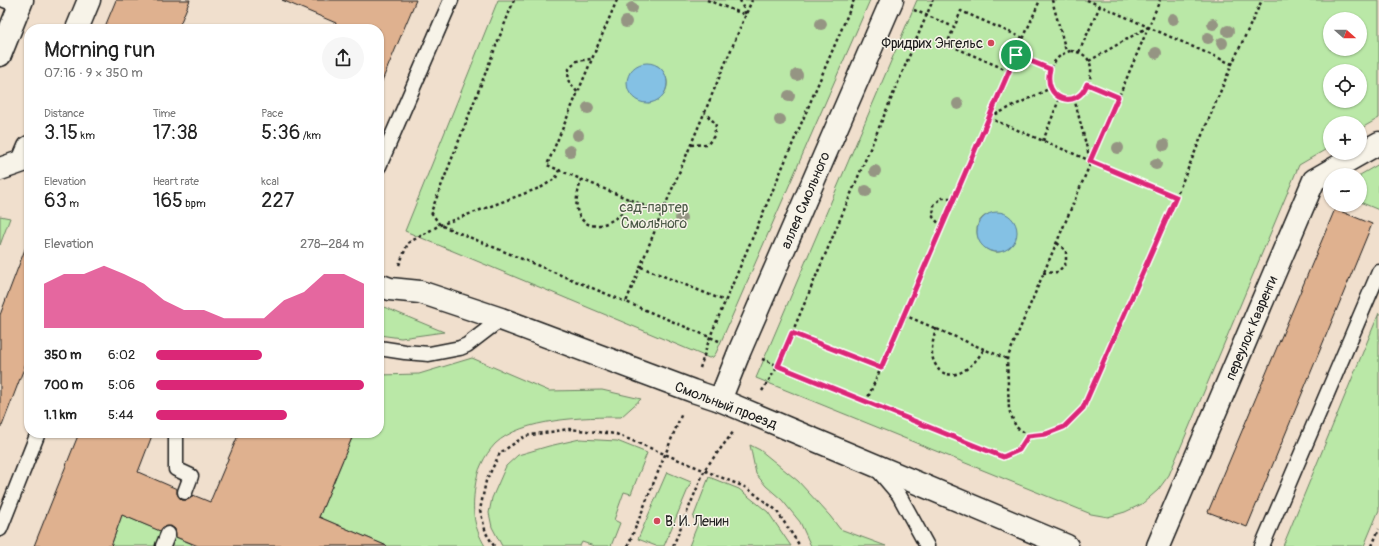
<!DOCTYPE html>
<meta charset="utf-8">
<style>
body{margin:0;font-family:Pangolin,sans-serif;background:#f6f6f6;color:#222;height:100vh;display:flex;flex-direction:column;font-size:15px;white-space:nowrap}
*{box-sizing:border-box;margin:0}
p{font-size:13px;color:#767676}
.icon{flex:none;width:22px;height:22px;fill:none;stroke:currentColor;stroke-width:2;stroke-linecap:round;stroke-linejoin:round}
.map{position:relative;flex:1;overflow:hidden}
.drawer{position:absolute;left:24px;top:24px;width:360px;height:414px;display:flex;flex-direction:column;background:#fff;border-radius:16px;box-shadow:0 1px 3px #0004}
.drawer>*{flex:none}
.needle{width:26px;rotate:111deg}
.tools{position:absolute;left:1323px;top:12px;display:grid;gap:8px}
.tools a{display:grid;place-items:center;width:44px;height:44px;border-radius:50%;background:#fff;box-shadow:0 1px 3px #0004;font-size:20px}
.pin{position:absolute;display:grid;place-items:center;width:34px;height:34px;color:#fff;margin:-17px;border:2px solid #fff;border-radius:50%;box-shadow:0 1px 4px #0007}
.round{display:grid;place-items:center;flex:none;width:42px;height:42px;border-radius:21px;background:#f6f6f6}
.overview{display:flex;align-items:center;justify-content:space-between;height:68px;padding:0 20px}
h1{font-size:22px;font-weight:600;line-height:30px}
.metrics{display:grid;grid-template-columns:repeat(3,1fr);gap:6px;height:68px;padding:4px 20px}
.metrics div{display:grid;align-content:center}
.metrics b{font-size:20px;font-weight:600}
.metrics small{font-size:11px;font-weight:400}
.metrics p{font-size:11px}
.chart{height:112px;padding:8px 20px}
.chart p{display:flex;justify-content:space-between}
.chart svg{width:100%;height:72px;margin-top:4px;fill:#db2777;opacity:.7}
ul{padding:0 20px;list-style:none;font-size:13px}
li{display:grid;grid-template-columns:64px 48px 1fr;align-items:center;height:30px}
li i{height:10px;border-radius:5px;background:#db2777}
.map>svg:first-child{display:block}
.green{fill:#bae8a7;stroke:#6b8262;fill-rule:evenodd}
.water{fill:#84c1e4;stroke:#5a7f94}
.building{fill:#dfb18f;stroke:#1c1c1c}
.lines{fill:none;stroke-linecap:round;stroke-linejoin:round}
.lane-casing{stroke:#1c1c1c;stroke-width:17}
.street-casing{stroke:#1c1c1c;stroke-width:25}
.path{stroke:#1c1c1c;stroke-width:2.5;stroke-dasharray:3 3;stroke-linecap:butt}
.lane{stroke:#f7f3e8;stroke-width:14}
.street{stroke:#f7f3e8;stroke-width:22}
.tree{fill:#959583}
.route-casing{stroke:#fff;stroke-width:8}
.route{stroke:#db2777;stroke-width:5}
.poi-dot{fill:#d1495b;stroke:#f7f3e8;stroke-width:1.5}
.labels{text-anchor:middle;stroke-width:3;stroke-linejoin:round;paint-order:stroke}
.poi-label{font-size:14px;fill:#1c1c1c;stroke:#f7f3e8;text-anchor:end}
.street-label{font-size:14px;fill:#1c1c1c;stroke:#f7f3e8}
.park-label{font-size:14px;fill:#4b5946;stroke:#f7f3e8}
</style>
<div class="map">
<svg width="1379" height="546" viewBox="0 0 1379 546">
<rect width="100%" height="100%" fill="#f0dfcd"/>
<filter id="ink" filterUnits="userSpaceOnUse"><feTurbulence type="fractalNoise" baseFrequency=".025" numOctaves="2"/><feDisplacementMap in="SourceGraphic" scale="8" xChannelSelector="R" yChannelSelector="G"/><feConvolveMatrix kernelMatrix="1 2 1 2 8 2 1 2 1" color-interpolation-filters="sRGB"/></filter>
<g filter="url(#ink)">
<g class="green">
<path d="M498,0H870L716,353L713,357L709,358L405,231ZM658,66C674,79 668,100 648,103L628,87L629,76Z"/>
<path d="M917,0H1379V118L1360,129V123H1330V147L1299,165L1169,475L1158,490L1142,504L1125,512L1108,517L1091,514L756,378ZM1330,19H1360V49H1330ZM1330,71H1360V101H1330ZM1001,213L1011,219L1012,245C985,270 962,223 989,214C993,213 997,213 1001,213Z"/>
<path d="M1379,164V210L1360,202V175Z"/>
<path d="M0,216L10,218L0,245Z"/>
<path d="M379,305L444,332L401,338L379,335Z"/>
<path d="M1379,313V510L1364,546H1283Z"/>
<path d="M472,358L549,391L602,390L641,399L621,417C586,417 522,418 495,444C484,456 477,471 475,487C472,510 473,526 485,546H387L319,517L354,433H379V375L419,374Z"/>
<path d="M580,439L617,441L647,453L631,494L624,492L614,520L620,523L611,546H594L582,542L580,546H502L492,527L489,513L492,498L506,466L518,455L549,446Z"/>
<path d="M750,445L760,450L798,481L830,516L840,529L886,546H811L800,522L782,500L766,486L756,474Z"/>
<path d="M667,472L691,482L664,546H656L638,539Z"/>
<path d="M709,477L739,489L768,512L791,546H689L699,521L693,518Z"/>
<path d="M122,515L192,544L191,546H111Z"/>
</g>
<g class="water">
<circle cx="647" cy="83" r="20"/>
<circle cx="997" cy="232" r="20"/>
</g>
<g class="building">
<path d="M116,0H190L178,29H104Z"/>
<path d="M282,0H416L379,88V29H334L336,23Z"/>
<path d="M1335,209L1372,224L1247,527L1208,512Z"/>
<path d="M27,244H29V355L2,426H0V315Z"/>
<path d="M79,433H153L138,472L177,489V494L182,500H187L191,498L193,495L210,502L239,433H354L319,517L387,546H198L176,537L175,529L171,526L163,527L160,531L122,515L111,546H34Z"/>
</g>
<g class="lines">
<g class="lane-casing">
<g id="lane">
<path d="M4,0L20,6"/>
<path d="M379,166L451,0"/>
<path d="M379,348L405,352L429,354L460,348L467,345L501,319"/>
<path d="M176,433V469L191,476L185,492"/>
<path d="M877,469L899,495L927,546"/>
<path d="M0,529L38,433"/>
<path d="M163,546L168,534"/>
<path d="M1262,546L1379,272"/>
</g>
</g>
<g class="street-casing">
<g id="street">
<path d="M77,29L89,0"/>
<path d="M0,55L22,0"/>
<path d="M0,169L23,161L29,147"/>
<path d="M379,285L390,289L420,292L501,319L693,391L720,400L1067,546"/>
<path d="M720,400L740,350L892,0"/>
<path d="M1158,546L1314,180L1379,143"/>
</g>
</g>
<g class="path">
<path d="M514,0L431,212L440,225L626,302"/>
<path d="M617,0L547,165L662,213"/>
<path d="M707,0L746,15"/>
<path d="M740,0L746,15"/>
<path d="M1052,0L1066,51"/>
<path d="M1087,0L1232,64"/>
<path d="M914,10L954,27"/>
<path d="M1071,51C1112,54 1082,118 1055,94C1040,80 1053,54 1071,51Z"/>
<path d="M1079,52L1100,6"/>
<path d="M1016,55L1050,69"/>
<path d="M1089,61L1148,27"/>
<path d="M1009,71L947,44L961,11L1023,38"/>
<path d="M1087,84L1118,97"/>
<path d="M577,92L568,80L569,69L577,61L591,59"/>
<path d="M1074,98L1090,160"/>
<path d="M990,117L1051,88"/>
<path d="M989,118L1176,197"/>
<path d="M1043,141L1060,97"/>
<path d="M691,145L708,144L714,136L716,124L705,113"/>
<path d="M581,179C579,190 574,202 578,213C587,235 613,224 624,210C626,207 628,203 630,199"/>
<path d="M942,227L933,217L934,205L942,198H955"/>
<path d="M399,265L408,243L440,225L542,187L556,178L559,170"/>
<path d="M641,267L725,301"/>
<path d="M1043,273L1058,272L1066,263V251L1056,242"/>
<path d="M904,315L1007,359"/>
<path d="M936,328C934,338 930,349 933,359C934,363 937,367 939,370C956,384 976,363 984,349"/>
<path d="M792,333L881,368"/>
<path d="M719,341L626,302L662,213L752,0"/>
<path d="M762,359L1003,457L1019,450L1029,436L1046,434L1064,427L1083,408L1176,197L1232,64L1262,0"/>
<path d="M700,368L710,337L854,0"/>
<path d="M762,391L778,366L933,0"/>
<path d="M866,402L904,315L1040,0"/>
<path d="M1029,436L1016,427L1009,410L1007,359L1160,0"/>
<path d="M494,546L486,533L480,510L486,481L500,453L525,436L569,429L616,434L747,488L776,510L800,546"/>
<path d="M628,546L682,413"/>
<path d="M673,546L705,469L734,431"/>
<path d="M1372,546L1379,529"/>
</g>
<use href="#lane" class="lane"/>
<use href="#street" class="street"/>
</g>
<g class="tree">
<circle cx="632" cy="8" r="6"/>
<circle cx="1173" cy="19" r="6"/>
<circle cx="626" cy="22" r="6"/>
<circle cx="821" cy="24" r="6"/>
<circle cx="1213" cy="24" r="6"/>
<circle cx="1228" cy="31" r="6"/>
<circle cx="1208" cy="38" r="6"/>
<circle cx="1222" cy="43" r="6"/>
<circle cx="1156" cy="53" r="6"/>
<circle cx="797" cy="75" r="6"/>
<circle cx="789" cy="96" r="6"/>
<circle cx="958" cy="104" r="6"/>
<circle cx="588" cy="108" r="6"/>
<circle cx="780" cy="120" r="6"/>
<circle cx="578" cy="135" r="6"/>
<circle cx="1164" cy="145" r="6"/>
<circle cx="1118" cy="148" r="6"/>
<circle cx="570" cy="151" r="6"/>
<circle cx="1156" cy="164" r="6"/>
<circle cx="875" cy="171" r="6"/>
<circle cx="866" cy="191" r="6"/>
<circle cx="681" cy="218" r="6"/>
</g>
</g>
<g class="lines" filter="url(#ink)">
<g class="route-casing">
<path id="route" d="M1016,55L1050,69C1042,100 1077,111 1087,84L1118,97L1090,161L1176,197L1083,408L1064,427L1046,434L1028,436L1019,450L1003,457L778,366L792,333L881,368Z"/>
</g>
<use href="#route" class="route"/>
</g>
<g class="poi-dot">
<circle cx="991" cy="43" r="4"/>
<circle cx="657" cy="521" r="4"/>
</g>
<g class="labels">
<g class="poi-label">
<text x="983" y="48">Фридрих Энгельс</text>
<text x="665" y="526" text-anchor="start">В. И. Ленин</text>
</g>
<g class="street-label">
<text transform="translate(805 200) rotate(-67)" y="5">аллея Смольного</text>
<text transform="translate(1251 328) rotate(-67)" y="5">переулок Кваренги</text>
<text transform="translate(726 405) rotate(21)" y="5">Смольный проезд</text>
</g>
<g class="park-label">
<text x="654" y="212">сад-партер<tspan x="654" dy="16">Смольного</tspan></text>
</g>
</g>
</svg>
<div class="tools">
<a><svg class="needle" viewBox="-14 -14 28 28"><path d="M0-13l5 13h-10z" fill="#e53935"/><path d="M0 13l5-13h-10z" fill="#767676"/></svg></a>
<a><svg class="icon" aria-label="locate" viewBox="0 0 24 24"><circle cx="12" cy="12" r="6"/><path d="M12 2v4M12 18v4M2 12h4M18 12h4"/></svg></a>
<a>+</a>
<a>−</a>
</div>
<div class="pin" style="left:1016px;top:55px;background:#1e9e55"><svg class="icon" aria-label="arrive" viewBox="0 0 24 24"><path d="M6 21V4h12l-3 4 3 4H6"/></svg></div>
<section class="drawer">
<div class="overview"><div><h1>Morning run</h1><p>07:16 · 9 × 350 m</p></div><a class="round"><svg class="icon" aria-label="share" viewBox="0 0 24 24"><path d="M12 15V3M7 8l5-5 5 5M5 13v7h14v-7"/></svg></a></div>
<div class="metrics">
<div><p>Distance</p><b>3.15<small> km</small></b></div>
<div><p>Time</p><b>17:38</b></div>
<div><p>Pace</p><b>5:36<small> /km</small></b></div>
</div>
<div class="metrics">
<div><p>Elevation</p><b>63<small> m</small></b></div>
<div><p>Heart rate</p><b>165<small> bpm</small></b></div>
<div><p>kcal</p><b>227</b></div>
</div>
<div class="chart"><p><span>Elevation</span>278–284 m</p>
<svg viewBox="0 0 160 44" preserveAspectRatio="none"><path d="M0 44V17L10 11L20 11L30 6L40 11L50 17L60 27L70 33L80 33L90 38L100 38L110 38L120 27L130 22L140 11L150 11L160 17V44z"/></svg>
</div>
<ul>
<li><b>350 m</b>6:02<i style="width:51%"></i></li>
<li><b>700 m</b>5:06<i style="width:100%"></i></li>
<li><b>1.1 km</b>5:44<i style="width:63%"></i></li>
</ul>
</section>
</div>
